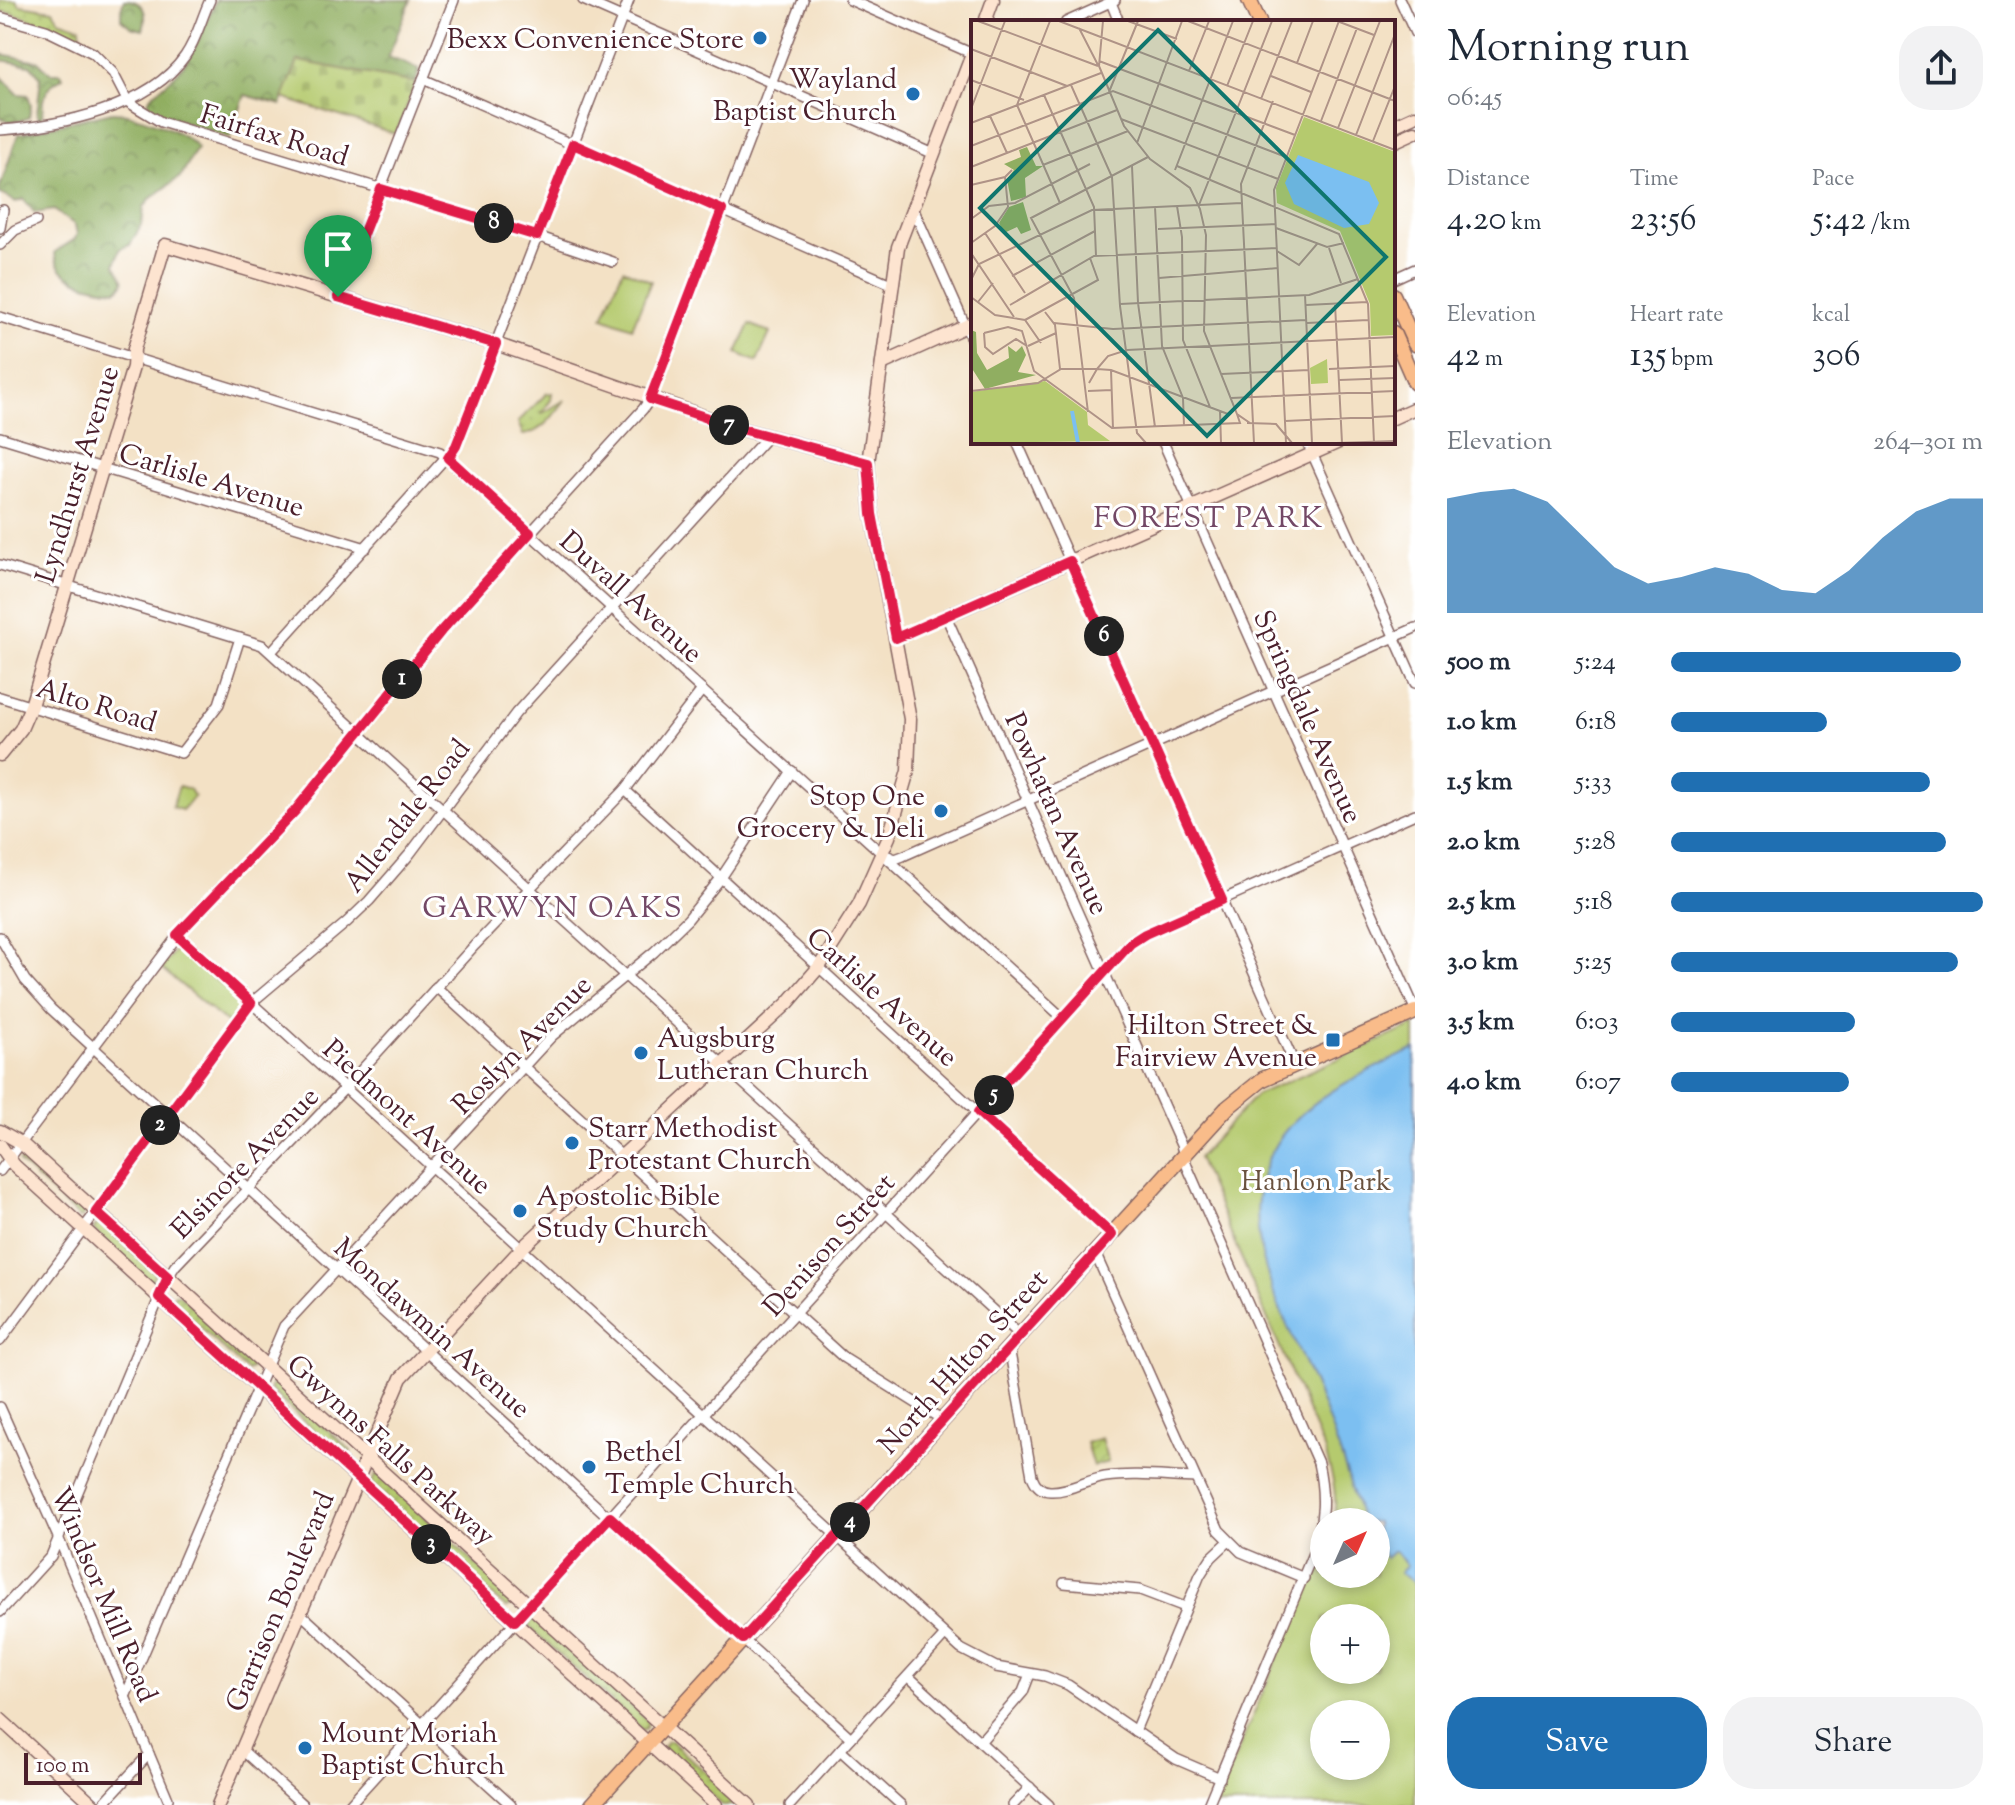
<!DOCTYPE html>
<meta charset="utf-8">
<style>
body{margin:0;font-family:"Sorts Mill Goudy",serif;background:#f2f2f3;color:#1f2937;height:100vh;display:flex;flex-direction:column;font-size:30px;white-space:nowrap}
*{box-sizing:border-box;margin:0}
p{font-size:26px;color:#747a83}
.icon{flex:none;width:44px;height:44px;fill:none;stroke:currentColor;stroke-width:2;stroke-linecap:round;stroke-linejoin:round}
.map{position:relative;flex:1;overflow:hidden}
.details{display:flex;flex-direction:column;background:#fff;width:600px}
.details>*{flex:none}
.needle{width:52px;rotate:45deg}
.fabs{position:absolute;left:1310px;top:1508px;display:grid;gap:16px}
.fabs a{display:grid;place-items:center;width:80px;height:80px;border-radius:50%;background:#fff;box-shadow:0 4px 12px #0003;font-size:40px}
.scale{position:absolute;left:24px;bottom:20px;width:118px;box-sizing:border-box;padding-left:8px;border:4px solid #4a1f2b;border-top:0;font-size:22px;line-height:28px;white-space:nowrap;color:#4a1f2b;-webkit-text-stroke:6px #fff;paint-order:stroke}
.pin{position:absolute;display:grid;place-items:center;width:68px;height:68px;color:#fff;margin:-82px -34px;border-radius:50% 50% 50% 0;rotate:-45deg;box-shadow:0 0 8px #0007}
.pin .icon{rotate:45deg}
.km{position:absolute;width:40px;height:40px;margin:-20px;border-radius:50%;background:#222;color:#fff;font-size:22px;line-height:40px;text-align:center}
.round{display:grid;place-items:center;flex:none;width:84px;height:84px;border-radius:32px;background:#f2f2f3}
.summary{display:flex;align-items:center;justify-content:space-between;height:136px;padding:0 32px}
h1{font-size:44px;font-weight:600;line-height:60px}
.stats{display:grid;grid-template-columns:repeat(3,1fr);gap:12px;height:136px;padding:8px 32px}
.stats div{display:grid;align-content:center}
.stats b{font-size:34px;font-weight:600}
.stats small{font-size:22px;font-weight:400}
.stats p{font-size:22px}
.chart{height:224px;padding:16px 32px}
.chart p{display:flex;justify-content:space-between}
.chart svg{width:100%;height:144px;margin-top:8px;fill:#1f6fb2;opacity:.7}
.button{display:flex;gap:16px;margin-top:auto;padding:16px 32px}
.button a{flex:1;height:92px;border-radius:32px;background:#1f6fb2;color:#fff;font-size:32px;font-weight:600;line-height:92px;text-align:center}
.button a+a{background:#f2f2f3;color:#1f2937}
ul{padding:0 32px;list-style:none;font-size:26px}
li{display:grid;grid-template-columns:128px 96px 1fr;align-items:center;height:60px}
li i{height:20px;border-radius:10px;background:#1f6fb2}
main{display:flex;flex:1;min-height:0}
.map>svg:first-child{display:block}
.grass{fill:url(#grass-dots);stroke:#80744c;stroke-width:2}
.forest{fill:url(#forest-crowns);stroke:#6d6646;stroke-width:2}
.cemetery{fill:url(#cemetery-stones);stroke:#80744c;stroke-width:2}
.park{fill:#b5ca6e;stroke:#80744c;stroke-width:2;fill-rule:evenodd}
.garden{fill:url(#garden-furrows);stroke:#80744c;stroke-width:2}
.water{fill:#7bbff1;stroke:#626f8e;stroke-width:2}
.lines{fill:none;stroke-linecap:round;stroke-linejoin:round}
.street-casing{stroke:#856361;stroke-width:12}
.secondary-casing{stroke:#856361;stroke-width:15}
.primary-casing{stroke:#856361;stroke-width:17}
.street{stroke:#fff;stroke-width:9}
.secondary{stroke:#fde4d0;stroke-width:12}
.primary{stroke:#f9bc8a;stroke-width:14}
.route-casing{stroke:#fff;stroke-width:16}
.route{stroke:#e11d48;stroke-width:10}
.poi-dot{fill:#1f6fb2;stroke:#fff;stroke-width:3}
.labels{text-anchor:middle;stroke-width:6;stroke-linejoin:round;paint-order:stroke}
.poi-label{font-size:28px;fill:#4a1f2b;stroke:#fff;text-anchor:start}
.street-label{font-size:28px;fill:#4a1f2b;stroke:#fff}
.park-label{font-size:28px;fill:#6a523f;stroke:#fff}
.neighbourhood-label{font-size:30px;letter-spacing:2px;fill:#734866;stroke:#fff}
.inset-river{fill:none;stroke:#7bbff1;stroke-width:4}
.inset-road{fill:none;stroke:#af9387;stroke-width:2}
.view{fill:#0f766e;fill-opacity:0.15;stroke:#0f766e;stroke-width:4}
.inset-edge{fill:none;stroke:#4a1f2b;stroke-width:4}
</style>
<main>
<div class="map">
<svg width="1415" height="1805" viewBox="0 0 1415 1805">
<defs>
<pattern id="grass-dots" width="8" height="8" patternUnits="userSpaceOnUse" patternTransform="scale(2)"><rect width="8" height="8" fill="#b5ca6e"/><path d="M2 2h.1M6 6h.1" fill="none" stroke="#9dad5f" stroke-width="1.8" stroke-linecap="round"/></pattern>
<pattern id="forest-crowns" width="20" height="18" patternUnits="userSpaceOnUse" patternTransform="scale(2)"><rect width="20" height="18" fill="#90ae61"/><path d="M2 6a3 3 0 1 1 6 0M12 15a3 3 0 1 1 6 0" fill="none" stroke="#788d50"/></pattern>
<pattern id="cemetery-stones" width="16" height="16" patternUnits="userSpaceOnUse" patternTransform="scale(2)"><rect width="16" height="16" fill="#b5ca6e"/><path d="M2 7V4a2 2 0 0 1 4 0v3zM10 15v-3a2 2 0 0 1 4 0v3z" fill="#9dad5f"/></pattern>
<pattern id="garden-furrows" width="10" height="10" patternUnits="userSpaceOnUse" patternTransform="scale(2)"><rect width="10" height="10" fill="#b5ca6e"/><path d="M-1 1l2-2M0 10L10 0M9 11l2-2" fill="none" stroke="#9dad5f"/></pattern>
</defs>
<rect width="100%" height="100%" fill="#fff"/>
<filter id="ink" filterUnits="userSpaceOnUse"><feTurbulence type="fractalNoise" baseFrequency=".0125" numOctaves="2"/><feDisplacementMap in="SourceGraphic" scale="16" xChannelSelector="R" yChannelSelector="G"/><feConvolveMatrix kernelMatrix="1 2 1 2 8 2 1 2 1" color-interpolation-filters="sRGB"/></filter>
<filter id="wash" filterUnits="userSpaceOnUse"><feTurbulence type="fractalNoise" baseFrequency=".006" numOctaves="4" result="noise"/><feDisplacementMap in="SourceGraphic" scale="32" xChannelSelector="R" yChannelSelector="G"/><feGaussianBlur stdDeviation="1.8" result="paint"/><feColorMatrix in="noise" values="0 0 0 0 0 0 0 0 0 0 0 0 0 0 0 0 0 1.4 0 .05"/><feComposite in="paint" operator="in"/></filter>
<g filter="url(#wash)">
<rect width="100%" height="100%" fill="#f3e1c5"/>
<g class="grass">
<path d="M0,0H16L20,5L53,10L59,20L80,27L81,39L22,16L0,11Z"/>
<path d="M552,393L551,400L541,414L565,400C554,415 542,433 523,435L518,422L546,394Z"/>
<path d="M24,1155H28L86,1209L84,1216L80,1218L19,1162Z"/>
<path d="M98,1223H102L155,1272L153,1279L149,1281L93,1230Z"/>
<path d="M175,1294H179L254,1362L251,1369L247,1371L171,1300Z"/>
<path d="M273,1383H277L351,1451L349,1458L345,1460L269,1389Z"/>
<path d="M377,1473L516,1601L515,1603L506,1608L371,1483Z"/>
<path d="M533,1619H537L648,1721L646,1728L642,1730L528,1626Z"/>
<path d="M667,1741H671L742,1805H722L665,1753L662,1748Z"/>
</g>
<g class="forest">
<path d="M124,0C145,0 148,14 143,30L131,27L121,19V9Z"/>
<path d="M216,0H411L388,57L419,69L416,83L298,61L281,105L245,95L230,138L150,110C146,100 150,96 158,90C194,62 198,40 216,0Z"/>
<path d="M0,54L38,61L50,73H61L63,77L50,86L43,100L42,118L40,119L37,114L41,77L30,65L0,60Z"/>
<path d="M0,75L18,94L28,95L31,105L29,117C20,122 7,124 0,116Z"/>
<path d="M112,112C129,111 190,133 197,148L181,176L150,199L144,207L142,224L130,245L120,249L115,265C121,275 130,283 116,290C92,287 56,281 55,252L75,239L77,234L75,225L54,210L35,213L23,199L16,202L0,194V187L18,134Z"/>
</g>
<path class="cemetery" d="M298,61L416,83L396,134L283,98Z"/>
<g class="park">
<path d="M623,269L651,281L632,328L603,317Z"/>
<path d="M750,324L770,333L757,362L737,353Z"/>
<path d="M179,786L190,789L194,797L182,810L172,807Z"/>
<path d="M177,948L245,1004L228,1024L161,968Z"/>
<path d="M1415,1025V1805H1215L1324,1548V1574H1376V1522H1333C1339,1496 1332,1474 1324,1449L1198,1158L1256,1095ZM1324,1618H1376V1670H1324ZM1324,1714H1376V1766H1324Z"/>
</g>
<path class="garden" d="M1101,1438L1108,1462L1093,1466L1086,1443Z"/>
<path class="water" d="M1415,1049V1583L1400,1573L1407,1565L1394,1551L1386,1558L1376,1544V1522H1362C1350,1482 1337,1441 1321,1401C1290,1324 1228,1233 1273,1149C1299,1100 1367,1071 1415,1049Z"/>
</g>
<g filter="url(#ink)">
<g class="lines">
<g class="street-casing">
<g id="street">
<path d="M583,0L934,154"/>
<path d="M850,0L973,54"/>
<path d="M1110,0L1119,22"/>
<path d="M1400,0L1415,33"/>
<path d="M0,17L46,30L93,53L113,73L128,102L161,122L537,236L613,262"/>
<path d="M1066,22L1115,0"/>
<path d="M423,79L891,284"/>
<path d="M0,130C59,126 149,108 185,56C197,39 201,19 210,0"/>
<path d="M913,208L973,343"/>
<path d="M0,228L3,210"/>
<path d="M0,245L15,230L36,221"/>
<path d="M1393,279L1415,269"/>
<path d="M338,297L454,0"/>
<path d="M0,317L440,452L1063,1018"/>
<path d="M0,437L366,548"/>
<path d="M1017,442L1295,1065"/>
<path d="M1163,442L1415,1009"/>
<path d="M1307,442L1415,683"/>
<path d="M0,565L262,645L1020,1335"/>
<path d="M896,638L946,616L1181,1145L1187,1166L1318,1463C1325,1494 1324,1520 1314,1551L1208,1805"/>
<path d="M271,652L456,446L629,0"/>
<path d="M0,697L181,753L219,704L240,638"/>
<path d="M625,790L1112,1235"/>
<path d="M888,856L895,859L903,856L1415,628"/>
<path d="M177,935L961,1649L996,1667L1045,1676L1068,1685L1176,1759L1220,1778"/>
<path d="M0,937L25,980L51,1009L851,1738"/>
<path d="M436,987L844,1358L943,1420"/>
<path d="M0,1171L185,926L295,811L441,631L643,409L650,399L803,0"/>
<path d="M1095,1253L1219,1530L1241,1552L1304,1578"/>
<path d="M0,1341L251,1003L347,922L369,901L409,855L516,713L768,436"/>
<path d="M1009,1347L1032,1476C1035,1484 1040,1491 1050,1491C1068,1492 1087,1480 1105,1477C1135,1473 1165,1477 1195,1478"/>
<path d="M0,1407L58,1537L168,1799"/>
<path d="M1064,1583L1140,1590L1185,1607"/>
<path d="M0,1612L51,1556L168,1277L175,1266L345,1088L475,945L625,790L702,690"/>
<path d="M300,1613L511,1805"/>
<path d="M908,1676L1049,1805"/>
<path d="M125,1697L284,1326L552,1036L654,952L688,919L721,878L792,771"/>
<path d="M1135,1731L1200,1575L1211,1558L1228,1542"/>
<path d="M980,1742L1023,1692L1030,1674"/>
<path d="M242,1750L303,1805"/>
<path d="M840,1750L901,1805"/>
<path d="M102,1805L149,1754"/>
<path d="M349,1805L1131,943L1145,934L1415,814"/>
<path d="M790,1805L945,1635"/>
<path d="M1013,1805L1030,1787"/>
</g>
</g>
<g class="secondary-casing">
<g id="secondary">
<path d="M985,22L993,0"/>
<path d="M1393,126L1415,116"/>
<path d="M1393,142L1415,132"/>
<path d="M882,364L973,323"/>
<path d="M1393,418L1415,408"/>
<path d="M946,616L1339,442"/>
<path d="M0,755L21,729L31,706L133,367L134,349L165,245L496,344L738,428L868,463"/>
<path d="M0,1131L21,1143L749,1805"/>
<path d="M0,1145L14,1165L716,1805"/>
<path d="M0,1719L94,1805"/>
<path d="M218,1805L401,1378L521,1249L788,1003L819,967L859,904L889,837L908,771L910,719L872,514L868,463L898,247L973,52"/>
</g>
</g>
<g class="primary-casing">
<g id="primary">
<path d="M1249,0L1259,22"/>
<path d="M1393,295L1415,344"/>
<path d="M1393,333L1415,383"/>
<path d="M592,1805L1227,1108L1263,1079L1415,1012"/>
</g>
</g>
<use href="#street" class="street"/>
<use href="#secondary" class="secondary"/>
<use href="#primary" class="primary"/>
</g>
</g>
<g class="lines" filter="url(#ink)">
<g class="route-casing">
<path id="route" d="M573,144L722,210L650,399L738,428L868,463L872,514L896,638L1070,561L1222,900L1145,934L1131,943L978,1112L1112,1235L743,1639L610,1517L515,1621L159,1297L168,1277L96,1212L251,1003L177,935L295,811L441,631L530,533L448,458L456,446L496,344L338,297L381,189L537,236Z"/>
</g>
<use href="#route" class="route"/>
</g>
<g class="poi-dot">
<circle cx="760" cy="38" r="8"/>
<circle cx="913" cy="94" r="8"/>
<circle cx="941" cy="811" r="8"/>
<rect x="1325" y="1032" width="16" height="16" rx="4"/>
<circle cx="641" cy="1053" r="8"/>
<circle cx="572" cy="1143" r="8"/>
<circle cx="520" cy="1211" r="8"/>
<circle cx="589" cy="1467" r="8"/>
<circle cx="305" cy="1748" r="8"/>
</g>
<g class="labels">
<g class="poi-label">
<text x="744" y="48" text-anchor="end">Bexx Convenience Store</text>
<text x="897" y="88" text-anchor="end">Wayland<tspan x="897" dy="32">Baptist Church</tspan></text>
<text x="925" y="805" text-anchor="end">Stop One<tspan x="925" dy="32">Grocery &amp; Deli</tspan></text>
<text x="1317" y="1034" text-anchor="end">Hilton Street &amp;<tspan x="1317" dy="32">Fairview Avenue</tspan></text>
<text x="657" y="1047">Augsburg<tspan x="657" dy="32">Lutheran Church</tspan></text>
<text x="588" y="1137">Starr Methodist<tspan x="588" dy="32">Protestant Church</tspan></text>
<text x="536" y="1205">Apostolic Bible<tspan x="536" dy="32">Study Church</tspan></text>
<text x="605" y="1461">Bethel<tspan x="605" dy="32">Temple Church</tspan></text>
<text x="321" y="1742">Mount Moriah<tspan x="321" dy="32">Baptist Church</tspan></text>
</g>
<g class="street-label">
<text transform="translate(275 134) rotate(17)" y="10">Fairfax Road</text>
<text transform="translate(76 474) rotate(-73)" y="10">Lyndhurst Avenue</text>
<text transform="translate(212 479) rotate(17)" y="10">Carlisle Avenue</text>
<text transform="translate(632 596) rotate(42)" y="10">Duvall Avenue</text>
<text transform="translate(97 704) rotate(17)" y="10">Alto Road</text>
<text transform="translate(1309 716) rotate(66)" y="10">Springdale Avenue</text>
<text transform="translate(1058 813) rotate(66)" y="10">Powhatan Avenue</text>
<text transform="translate(406 815) rotate(-52)" y="10">Allendale Road</text>
<text transform="translate(883 996) rotate(42)" y="10">Carlisle Avenue</text>
<text transform="translate(521 1044) rotate(-45)" y="10">Roslyn Avenue</text>
<text transform="translate(408 1116) rotate(42)" y="10">Piedmont Avenue</text>
<text transform="translate(244 1162) rotate(-46)" y="10">Elsinore Avenue</text>
<text transform="translate(828 1244) rotate(-48)" y="10">Denison Street</text>
<text transform="translate(433 1327) rotate(42)" y="10">Mondawmin Avenue</text>
<text transform="translate(962 1361) rotate(-48)" y="10">North Hilton Street</text>
<text transform="translate(392 1449) rotate(42)" y="10">Gwynns Falls Parkway</text>
<text transform="translate(105 1594) rotate(67)" y="10">Windsor Mill Road</text>
<text transform="translate(279 1601) rotate(-67)" y="10">Garrison Boulevard</text>
</g>
<g class="park-label">
<text x="1316" y="1190">Hanlon Park</text>
</g>
<g class="neighbourhood-label">
<text x="1209" y="527">FOREST PARK</text>
<text x="553" y="917">GARWYN OAKS</text>
</g>
</g>
<g transform="translate(971 20)">
<rect width="424" height="424" fill="#f3e1c5"/>
<path d="M356,339L357,363L340,364L339,348Z" fill="#b5ca6e"/>
<path d="M56,127L65,146H72L54,158L55,177L40,181L36,159L43,150L33,144L50,137L48,130ZM52,182L60,210L50,214L46,207L33,213L28,203L38,187ZM0,310L5,312L6,333L16,350L38,338L37,326L45,332L51,326L55,335L47,352L65,355L14,369L0,347Z" fill="#90ae61"/>
<path d="M333,97L424,132V315L400,316L399,284L369,211L306,183L305,168ZM74,361L116,392L117,405L139,421L0,423V372Z" fill="#b5ca6e"/>
<path d="M327,135L398,162L408,183L398,204L373,208L323,184L314,163Z" fill="#7bbff1"/>
<path class="inset-river" d="M101,391L107,423"/>
<path class="inset-road" d="M7,1L127,46M79,1L46,85L89,183M88,1L424,130M132,1L128,46L153,106L179,139L219,168L229,189L235,215L233,311L266,394L279,403M157,1L206,19M217,1L424,81M366,1L403,15M108,8L127,45M0,29L96,66M128,41L324,115M326,43L342,1M218,51L238,1M300,56L340,72M0,60L53,80M100,65L141,157L149,286L166,413L175,423M256,66L282,1M138,72L167,1M73,75L123,187L125,236M290,79L321,1M0,89L34,1M19,96L36,133M150,99L307,159M350,101L386,8M0,103L130,53M367,108L409,1M385,115L424,14M402,121L424,66M166,123L211,1M0,126L142,71L315,137M72,145L157,111M161,146L167,283L184,407M206,146L368,214L397,284L403,423M0,147L146,90M204,150L262,1M0,165L34,157L41,150M228,185L301,1M206,186L211,217L212,320L239,387M184,187L191,326L212,378L213,406M0,199L18,186L44,183L119,144M305,208L356,227L373,223M187,209L305,204M14,213L54,273M0,223L24,206L37,187L34,157M358,228L370,263M306,231L328,245L346,224M0,233L43,297M41,256L124,211M188,258L307,248M0,260L8,244L121,190L271,183M334,275L341,423M0,277L24,295L54,300L70,323M7,282L22,263M149,284L338,275L387,259M364,284L371,423M39,285L123,236L306,228M335,285L396,282M74,292L84,305L89,349M54,300L127,260L119,238M83,303L142,309L335,300M336,303L397,300M13,313L37,307L51,311L63,351L141,408L269,403L266,394M13,313L14,327L22,334L45,319L56,326M57,326L85,313M358,349L424,346M140,350L142,409M250,354L338,350M368,360L424,358M118,363L126,349L140,350L257,394M0,371L67,363L90,349H126L137,336L156,330L424,317M117,371L141,370M260,378L424,371M249,391L250,423M117,392L103,278L60,198L177,137M314,401L424,396M276,403L305,404L321,423M283,423L270,164L302,81M315,423L303,170L368,1M365,423L424,421"/>
<path class="view" d="M187,10L415,237L236,416L9,188Z"/>
<rect width="424" height="424" class="inset-edge"/>
</g>
</svg>
<div class="fabs">
<a><svg class="needle" viewBox="-14 -14 28 28"><path d="M0-13l5 13h-10z" fill="#e53935"/><path d="M0 13l5-13h-10z" fill="#747a83"/></svg></a>
<a>+</a>
<a>−</a>
</div>
<div class="scale">100 m</div>
<div class="pin" style="left:338px;top:297px;background:#1e9e55"><svg class="icon" aria-label="arrive" viewBox="0 0 24 24"><path d="M6 21V4h12l-3 4 3 4H6"/></svg></div>
<b class="km" style="left:402px;top:679px">1</b>
<b class="km" style="left:160px;top:1125px">2</b>
<b class="km" style="left:431px;top:1544px">3</b>
<b class="km" style="left:850px;top:1522px">4</b>
<b class="km" style="left:994px;top:1095px">5</b>
<b class="km" style="left:1104px;top:636px">6</b>
<b class="km" style="left:729px;top:425px">7</b>
<b class="km" style="left:494px;top:223px">8</b>
</div>
<section class="details">
<div class="summary"><div><h1>Morning run</h1><p>06:45</p></div><a class="round"><svg class="icon" aria-label="share" viewBox="0 0 24 24"><path d="M12 15V3M7 8l5-5 5 5M5 13v7h14v-7"/></svg></a></div>
<div class="stats">
<div><p>Distance</p><b>4.20<small> km</small></b></div>
<div><p>Time</p><b>23:56</b></div>
<div><p>Pace</p><b>5:42<small> /km</small></b></div>
</div>
<div class="stats">
<div><p>Elevation</p><b>42<small> m</small></b></div>
<div><p>Heart rate</p><b>135<small> bpm</small></b></div>
<div><p>kcal</p><b>306</b></div>
</div>
<div class="chart"><p><span>Elevation</span>264–301 m</p>
<svg viewBox="0 0 160 44" preserveAspectRatio="none"><path d="M0 44V9L10 7L20 6L30 10L40 20L50 30L60 35L70 33L80 30L90 32L100 37L110 38L120 31L130 21L140 13L150 9L160 9V44z"/></svg>
</div>
<ul>
<li><b>500 m</b>5:24<i style="width:93%"></i></li>
<li><b>1.0 km</b>6:18<i style="width:50%"></i></li>
<li><b>1.5 km</b>5:33<i style="width:83%"></i></li>
<li><b>2.0 km</b>5:28<i style="width:88%"></i></li>
<li><b>2.5 km</b>5:18<i style="width:100%"></i></li>
<li><b>3.0 km</b>5:25<i style="width:92%"></i></li>
<li><b>3.5 km</b>6:03<i style="width:59%"></i></li>
<li><b>4.0 km</b>6:07<i style="width:57%"></i></li>
</ul>
<div class="button"><a>Save</a><a>Share</a></div>
</section>
</main>
